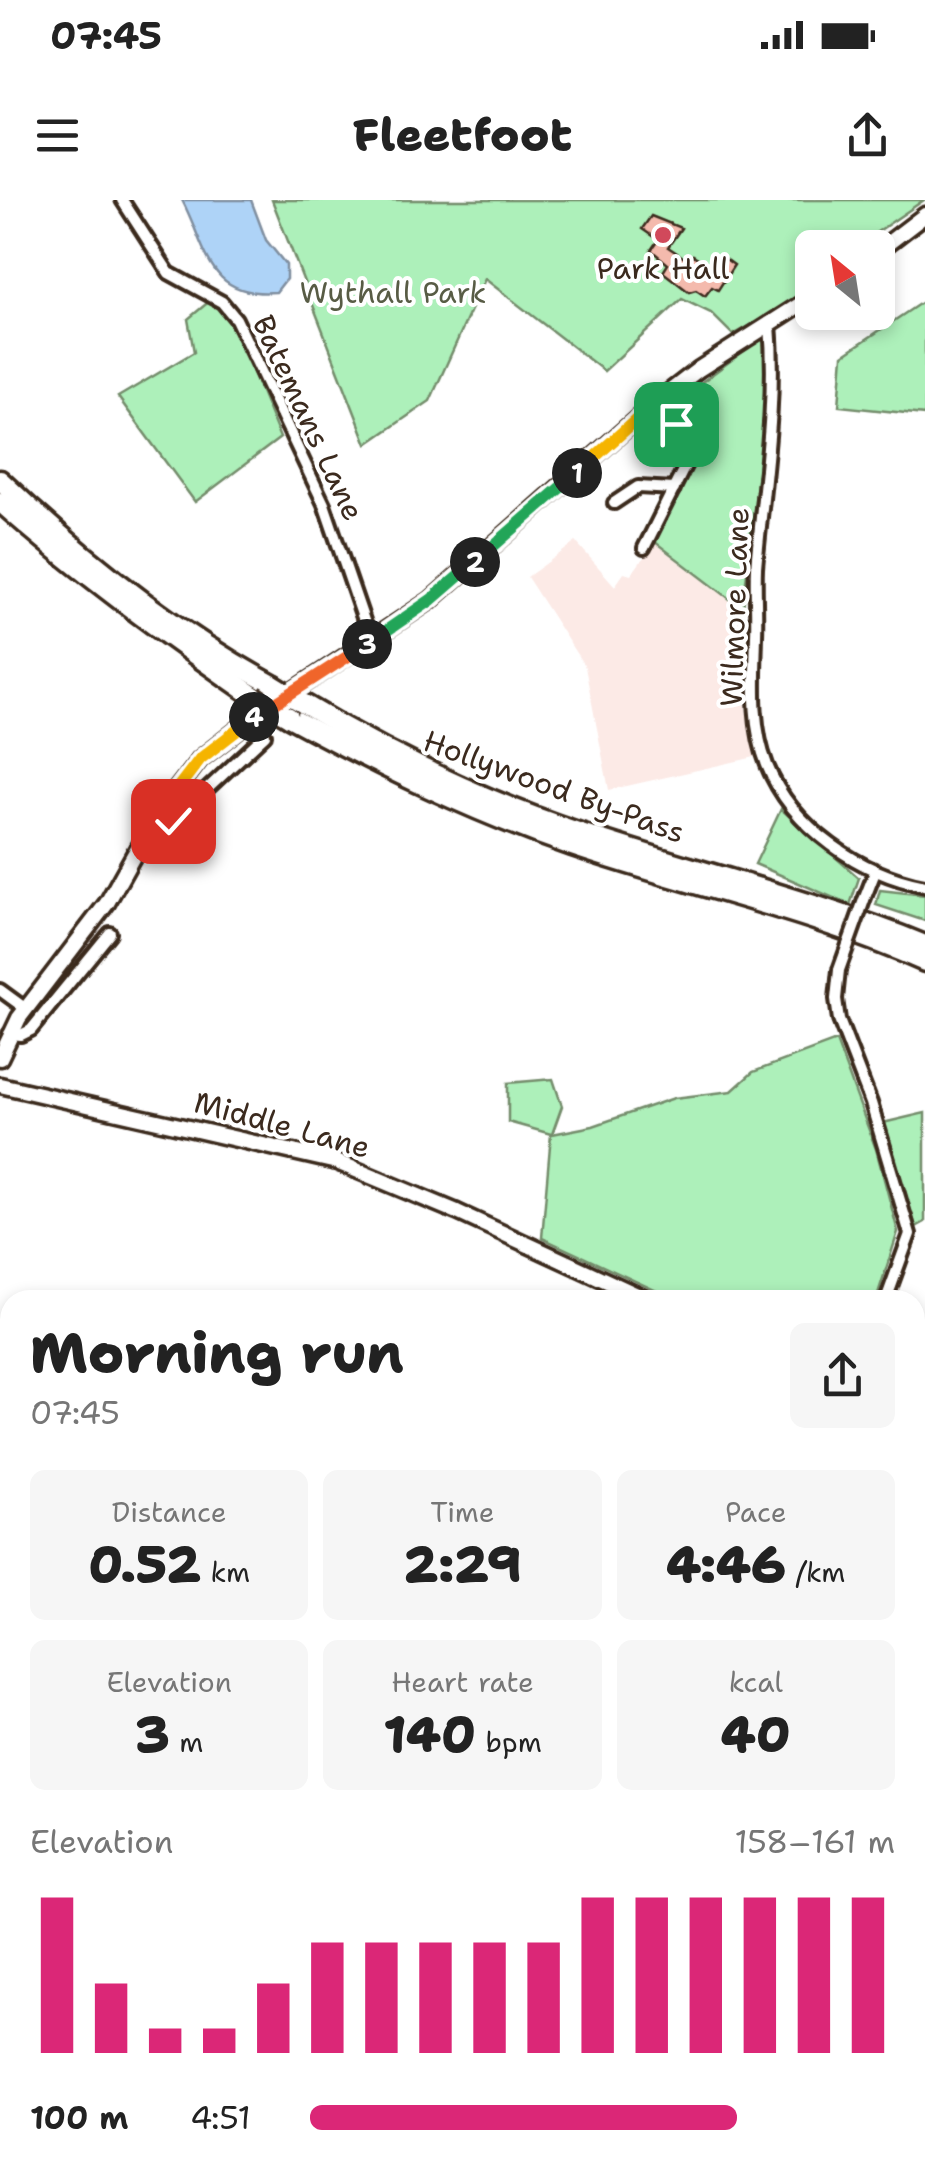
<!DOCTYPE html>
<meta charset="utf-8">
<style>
body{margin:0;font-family:"Shantell Sans",sans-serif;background:#f6f6f6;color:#222;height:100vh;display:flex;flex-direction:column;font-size:38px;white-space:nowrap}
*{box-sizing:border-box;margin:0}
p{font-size:32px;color:#767676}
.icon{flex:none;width:55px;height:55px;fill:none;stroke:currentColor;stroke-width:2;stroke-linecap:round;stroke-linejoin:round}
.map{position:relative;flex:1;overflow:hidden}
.panel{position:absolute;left:0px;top:1090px;width:925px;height:888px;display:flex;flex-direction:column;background:#fff;border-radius:30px 30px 0 0;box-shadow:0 5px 15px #0003}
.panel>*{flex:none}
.needle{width:65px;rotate:330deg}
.tools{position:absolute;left:795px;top:30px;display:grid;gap:20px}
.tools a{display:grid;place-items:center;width:100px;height:100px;border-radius:15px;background:#fff;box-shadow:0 5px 15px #0003;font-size:50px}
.pin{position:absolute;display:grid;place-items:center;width:85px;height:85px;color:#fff;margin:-42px;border-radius:20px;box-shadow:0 5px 15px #0006}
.km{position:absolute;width:50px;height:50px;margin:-25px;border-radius:50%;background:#222;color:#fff;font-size:28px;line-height:50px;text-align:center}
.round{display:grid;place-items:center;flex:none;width:105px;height:105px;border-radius:15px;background:#f6f6f6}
.head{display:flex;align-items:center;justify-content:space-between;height:170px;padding:0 30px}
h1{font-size:55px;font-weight:800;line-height:75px}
.figures{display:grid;grid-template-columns:repeat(3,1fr);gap:15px;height:170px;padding:10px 30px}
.figures div{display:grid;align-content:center;border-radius:15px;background:#f6f6f6;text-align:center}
.figures b{font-size:50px;font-weight:800}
.figures small{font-size:28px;font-weight:400}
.figures p{font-size:28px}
.chart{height:280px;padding:20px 30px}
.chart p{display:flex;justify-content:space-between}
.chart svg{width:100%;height:180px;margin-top:10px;stroke:#db2777;stroke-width:6}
ul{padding:0 30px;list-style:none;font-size:32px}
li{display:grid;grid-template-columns:160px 120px 1fr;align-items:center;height:75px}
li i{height:25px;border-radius:12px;background:#db2777}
.status{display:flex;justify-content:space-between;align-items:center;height:70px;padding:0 50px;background:#fff;direction:ltr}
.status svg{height:28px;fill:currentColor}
header{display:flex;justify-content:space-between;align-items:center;height:130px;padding:0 30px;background:#fff;font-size:45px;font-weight:800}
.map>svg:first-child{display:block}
.built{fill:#fceae6}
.green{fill:#adf0ba;stroke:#748d6c;stroke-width:2.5}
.water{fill:#aed3f7;stroke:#808fa0;stroke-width:2.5}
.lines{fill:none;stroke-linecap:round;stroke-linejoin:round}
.stream{stroke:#808fa0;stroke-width:2.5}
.building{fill:#f4baad;stroke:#3b2a1e;stroke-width:2.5}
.street-casing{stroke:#3b2a1e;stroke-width:18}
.secondary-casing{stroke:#3b2a1e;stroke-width:21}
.highway-casing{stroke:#3b2a1e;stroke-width:25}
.street{stroke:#fff;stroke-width:10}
.secondary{stroke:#fff;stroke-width:14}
.highway{stroke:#fff;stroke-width:18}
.street-bridge-casing{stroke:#3b2a1e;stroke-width:18;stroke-linecap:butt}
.highway-bridge-casing{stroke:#3b2a1e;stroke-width:25;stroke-linecap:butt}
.street-bridge{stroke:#fff;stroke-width:10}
.highway-bridge{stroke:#fff;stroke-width:18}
.split-1-casing{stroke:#fff;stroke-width:20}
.split-2-casing{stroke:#fff;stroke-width:20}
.split-3-casing{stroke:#fff;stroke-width:20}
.split-4-casing{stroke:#fff;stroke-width:20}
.split-5-casing{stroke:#fff;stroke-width:20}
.split-1{stroke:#f5b400;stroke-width:12}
.split-2{stroke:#22a559;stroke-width:12}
.split-3{stroke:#22a559;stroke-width:12}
.split-4{stroke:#f0652b;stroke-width:12}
.split-5{stroke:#f5b400;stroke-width:12}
.poi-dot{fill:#d1495b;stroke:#fff;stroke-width:4}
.labels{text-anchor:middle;stroke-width:8;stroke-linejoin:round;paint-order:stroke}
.poi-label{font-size:30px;fill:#3b2a1e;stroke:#fff}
.park-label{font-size:30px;fill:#585c45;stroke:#fff}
.street-label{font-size:30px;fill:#3b2a1e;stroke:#fff}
</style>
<div class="status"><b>07:45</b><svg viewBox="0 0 49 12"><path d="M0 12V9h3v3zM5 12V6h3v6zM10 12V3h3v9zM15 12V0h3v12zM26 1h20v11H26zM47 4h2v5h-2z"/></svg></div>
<header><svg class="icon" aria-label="menu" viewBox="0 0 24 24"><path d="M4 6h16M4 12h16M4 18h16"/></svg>Fleetfoot<svg class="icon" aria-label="share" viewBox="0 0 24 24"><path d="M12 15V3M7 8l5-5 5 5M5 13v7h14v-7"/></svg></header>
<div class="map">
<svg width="925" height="1977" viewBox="0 0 925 1977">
<rect width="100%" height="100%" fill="#fff"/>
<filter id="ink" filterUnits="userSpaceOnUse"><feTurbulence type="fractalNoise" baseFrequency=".01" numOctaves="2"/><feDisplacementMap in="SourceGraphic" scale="20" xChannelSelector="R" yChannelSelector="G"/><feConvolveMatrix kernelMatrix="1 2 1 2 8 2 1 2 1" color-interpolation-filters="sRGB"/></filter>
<g filter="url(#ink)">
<path class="built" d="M576,342L615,386L624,373L631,375L655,342L743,409L745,503L755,557L609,590L585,467L527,377Z"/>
<g class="green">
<path d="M272,0H924L855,47L812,48V82L789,104L733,135L711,113L682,99L604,171L485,79L430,201L367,244Z"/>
<path d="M211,100L230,116L280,238L195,302L118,197L194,152L188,119Z"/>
<path d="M925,100V215L839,206L843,155Z"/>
<path d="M760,139L767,143L768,182L743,409L655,342L697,256L696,245L668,207Z"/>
<path d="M781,609L859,678L850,705L755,664Z"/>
<path d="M880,690L925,695V721L876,705Z"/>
<path d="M836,841L876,949L898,1032L876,1100H676L542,1038L551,934L508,922V883L553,879L562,906L552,934L593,926L674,898L732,891L753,872Z"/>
<path d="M925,913V1022L916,1027L883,923Z"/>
<path d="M915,1272L925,1274V1602L915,1619Z"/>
<path d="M10,1608V1736L0,1713V1616Z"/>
<path d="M10,1883V1968H760L763,1977H0V1890Z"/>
</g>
<path class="water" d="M182,0H251L266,40L286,65V79L276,92C207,98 208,50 182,0Z"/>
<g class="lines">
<g class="stream">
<path d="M0,1951L10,1961"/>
<path d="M17,1968L28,1977"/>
<path d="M184,1968L189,1977"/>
</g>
</g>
<path class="building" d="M651,16L681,28L668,47L689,61L693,55L715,69L723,57L734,65L718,90L712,87L705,96L696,90L689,92L663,72L668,64L651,50L658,40L642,29Z"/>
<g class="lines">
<g class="street-casing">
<g id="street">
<path d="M122,0L169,73L222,102L236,119L324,304L371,441"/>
<path d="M770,124C777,206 763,286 756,368C755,390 757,414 756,436C755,479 751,525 767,565C792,628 861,674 925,686"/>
<path d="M614,303L638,287L674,289"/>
<path d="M644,348L689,258L684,236L656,202"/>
<path d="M154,619L164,623L173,621L265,535"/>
<path d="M864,700L875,672"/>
<path d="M839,770L836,799L839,820L871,903L910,1034L886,1100"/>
<path d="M0,790L26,809"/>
<path d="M9,834L21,835L31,830L110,733"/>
<path d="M915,1937L925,1919"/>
<path d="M858,1968L863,1977"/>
<path d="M893,1977L898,1968"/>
</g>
</g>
<g class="secondary-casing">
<g id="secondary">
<path d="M878,51L925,15"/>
<path d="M0,858L19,818L107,703L154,619L200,559L254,517L431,400L656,202L699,169L812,97"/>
<path d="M0,885L337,962L457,1012L648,1100"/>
<path d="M915,1253L925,1259"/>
</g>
</g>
<g class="highway-casing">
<g id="highway">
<path d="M0,280C82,358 173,431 273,485"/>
<path d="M0,302C80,373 167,436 255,497"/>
<path d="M304,504C391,556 482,600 578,632C694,671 812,699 925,745"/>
<path d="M289,517C381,567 473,612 572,646C689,686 812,711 925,762"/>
</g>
</g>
<use href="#street" class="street"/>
<use href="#secondary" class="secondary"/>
<use href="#highway" class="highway"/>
<g class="street-bridge-casing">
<path id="street-bridge" d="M839,770L864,700"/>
</g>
<g class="highway-bridge-casing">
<g id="highway-bridge">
<path d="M273,485L304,504"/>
<path d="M255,497L289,517"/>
</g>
</g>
<use href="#street-bridge" class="street-bridge"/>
<use href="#highway-bridge" class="highway-bridge"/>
</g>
</g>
<g class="lines" filter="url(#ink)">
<g class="split-1-casing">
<path id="split-1" d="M577,273L656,202L676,224"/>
</g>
<g class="split-2-casing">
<path id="split-2" d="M475,362L577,273"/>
</g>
<g class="split-3-casing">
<path id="split-3" d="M367,444L431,400L475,362"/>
</g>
<g class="split-4-casing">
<path id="split-4" d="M254,517L367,444"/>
</g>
<g class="split-5-casing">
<path id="split-5" d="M173,621L164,623L154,619L200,559L254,517"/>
</g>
<use href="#split-1" class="split-1"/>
<use href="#split-2" class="split-2"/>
<use href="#split-3" class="split-3"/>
<use href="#split-4" class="split-4"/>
<use href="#split-5" class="split-5"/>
</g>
<circle class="poi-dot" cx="663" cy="35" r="10"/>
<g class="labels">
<g class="poi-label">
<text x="663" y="79">Park Hall</text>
</g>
<g class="park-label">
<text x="393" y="103">Wythall Park</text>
</g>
<g class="street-label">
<text transform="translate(308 218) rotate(65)" y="10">Batemans Lane</text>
<text transform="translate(735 407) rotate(-88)" y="10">Wilmore Lane</text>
<text transform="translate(554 587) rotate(20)" y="10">Hollywood By-Pass</text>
<text transform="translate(282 925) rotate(15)" y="10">Middle Lane</text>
</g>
</g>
</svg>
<div class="tools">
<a><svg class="needle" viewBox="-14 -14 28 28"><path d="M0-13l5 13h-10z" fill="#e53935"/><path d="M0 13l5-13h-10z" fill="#767676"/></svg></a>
</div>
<div class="pin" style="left:676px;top:224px;background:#1e9e55"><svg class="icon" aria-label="arrive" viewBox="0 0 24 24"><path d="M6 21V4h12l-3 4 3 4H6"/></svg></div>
<div class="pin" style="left:173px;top:621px;background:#d93025"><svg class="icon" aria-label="check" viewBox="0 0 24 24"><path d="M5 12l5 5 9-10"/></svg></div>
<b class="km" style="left:577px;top:273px">1</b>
<b class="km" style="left:475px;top:362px">2</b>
<b class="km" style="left:367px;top:444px">3</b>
<b class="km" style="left:254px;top:517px">4</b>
<section class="panel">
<div class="head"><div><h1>Morning run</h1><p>07:45</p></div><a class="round"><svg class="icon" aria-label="share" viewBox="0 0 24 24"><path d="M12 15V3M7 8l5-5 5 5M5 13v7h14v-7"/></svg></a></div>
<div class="figures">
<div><p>Distance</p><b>0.52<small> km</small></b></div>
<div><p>Time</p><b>2:29</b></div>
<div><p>Pace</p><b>4:46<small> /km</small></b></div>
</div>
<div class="figures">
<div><p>Elevation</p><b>3<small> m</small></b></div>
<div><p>Heart rate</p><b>140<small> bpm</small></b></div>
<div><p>kcal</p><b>40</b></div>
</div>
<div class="chart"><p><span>Elevation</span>158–161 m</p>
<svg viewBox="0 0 160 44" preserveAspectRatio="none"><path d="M5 44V6M15 44V27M25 44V38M35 44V38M45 44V27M55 44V17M65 44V17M75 44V17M85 44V17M95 44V17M105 44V6M115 44V6M125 44V6M135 44V6M145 44V6M155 44V6"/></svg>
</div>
<ul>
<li><b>100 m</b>4:51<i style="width:73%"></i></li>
</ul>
</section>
</div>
